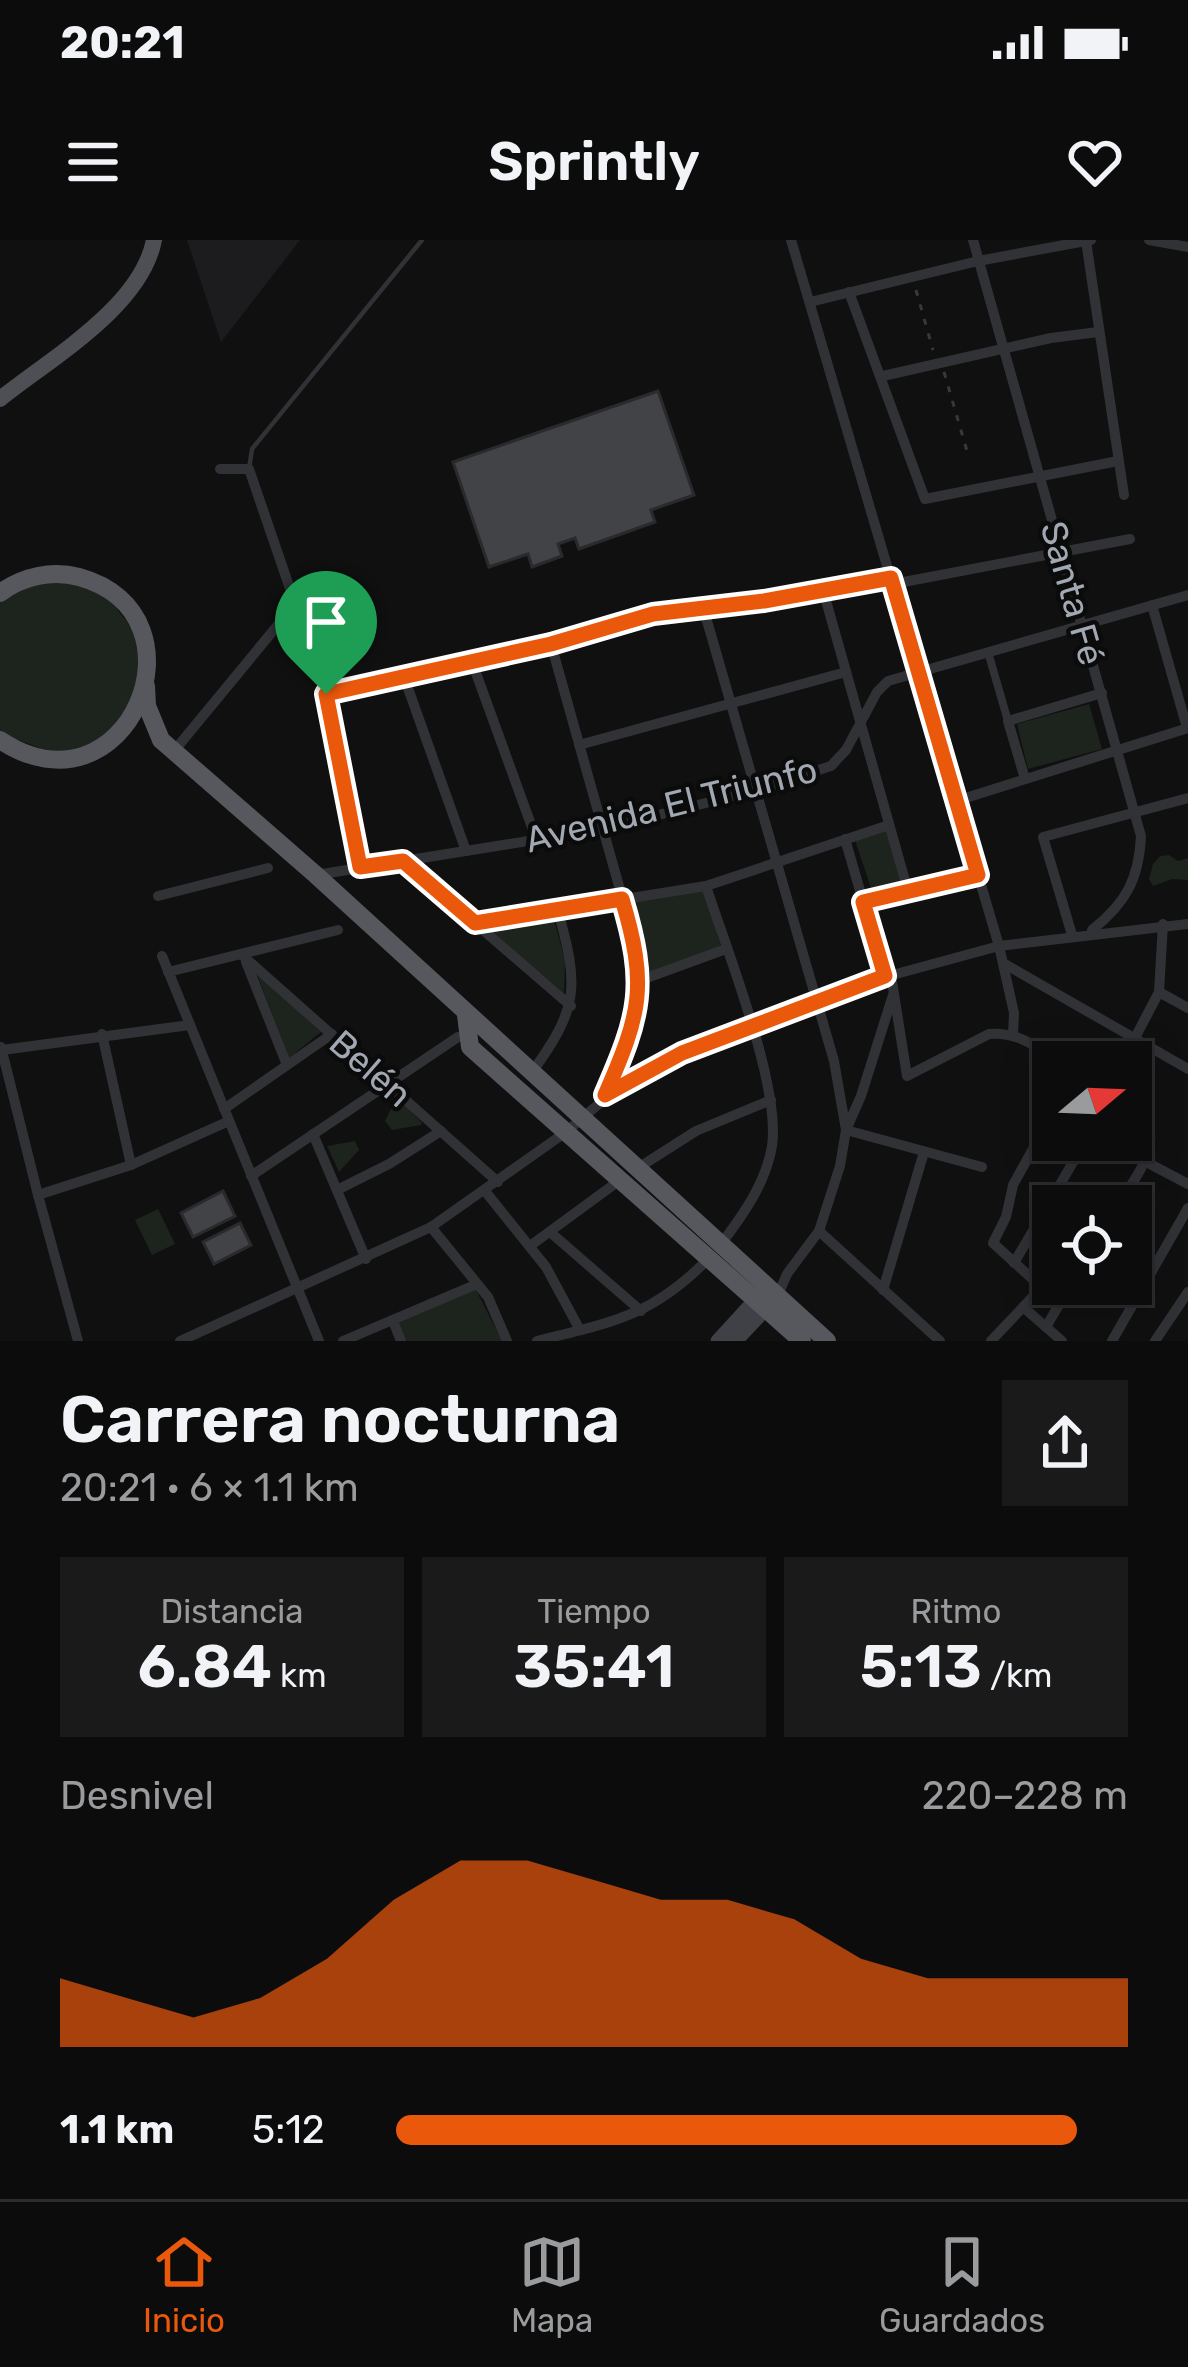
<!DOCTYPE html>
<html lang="es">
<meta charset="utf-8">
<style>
body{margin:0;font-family:Rubik,sans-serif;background:#1a1a1b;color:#f1f3f6;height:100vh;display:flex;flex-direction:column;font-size:45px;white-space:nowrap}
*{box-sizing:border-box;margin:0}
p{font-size:39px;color:#9a9b9d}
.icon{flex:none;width:66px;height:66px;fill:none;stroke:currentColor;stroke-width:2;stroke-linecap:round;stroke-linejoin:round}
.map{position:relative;height:1101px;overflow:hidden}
.details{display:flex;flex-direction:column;background:#0c0c0d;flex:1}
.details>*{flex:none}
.needle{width:78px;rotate:71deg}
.buttons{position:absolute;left:1032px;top:801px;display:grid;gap:24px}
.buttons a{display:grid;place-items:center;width:120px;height:120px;border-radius:0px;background:#0c0c0d;box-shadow:0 6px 30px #0003,0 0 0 3px #2c2c2e;font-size:60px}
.pin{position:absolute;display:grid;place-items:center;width:102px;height:102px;color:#fff;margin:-123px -51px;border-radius:50% 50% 50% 0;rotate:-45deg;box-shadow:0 0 12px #0007}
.pin .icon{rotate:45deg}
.round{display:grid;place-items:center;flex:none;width:126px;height:126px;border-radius:0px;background:#1a1a1b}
.summary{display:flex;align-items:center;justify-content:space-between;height:204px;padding:0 60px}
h1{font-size:66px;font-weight:600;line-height:90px}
.figures{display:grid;grid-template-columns:repeat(3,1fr);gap:18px;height:204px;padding:12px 60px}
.figures div{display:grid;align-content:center;border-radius:0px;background:#1a1a1b;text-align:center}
.figures b{font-size:60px;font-weight:600}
.figures small{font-size:33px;font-weight:400}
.figures p{font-size:33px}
.chart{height:336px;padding:24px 60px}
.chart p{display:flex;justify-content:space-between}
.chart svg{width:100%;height:216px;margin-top:12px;fill:#ea580c;opacity:.7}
ul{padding:0 60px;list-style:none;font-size:39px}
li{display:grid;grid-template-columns:192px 144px 1fr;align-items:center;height:90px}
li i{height:30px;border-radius:15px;background:#ea580c}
.status{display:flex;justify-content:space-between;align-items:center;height:84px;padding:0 60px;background:#0c0c0d;direction:ltr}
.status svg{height:33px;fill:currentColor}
header{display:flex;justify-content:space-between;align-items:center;height:156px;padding:0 60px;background:#0c0c0d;font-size:54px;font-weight:600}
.menu{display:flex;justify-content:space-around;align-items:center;height:168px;border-top:3px solid #2c2c2e;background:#0c0c0d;font-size:33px;color:#9a9b9d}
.menu a{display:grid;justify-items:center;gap:6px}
.menu .current{color:#ea580c}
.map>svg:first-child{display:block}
.built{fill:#1c1c1e}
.green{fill:#1d231d}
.building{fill:#414347;stroke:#2a2a2d;stroke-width:3}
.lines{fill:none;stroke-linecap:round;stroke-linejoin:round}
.path{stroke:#37393d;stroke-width:3;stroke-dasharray:6 9;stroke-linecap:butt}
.service{stroke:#313236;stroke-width:4.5}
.pedestrian{stroke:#313236;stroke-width:8}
.minor{stroke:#313236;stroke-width:10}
.secondary{stroke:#404146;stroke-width:15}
.primary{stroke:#4e4f54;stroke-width:16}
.trunk{stroke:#56585d;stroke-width:18}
.route-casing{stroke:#fff;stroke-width:24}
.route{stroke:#ea580c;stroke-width:15}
.labels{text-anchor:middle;stroke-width:9;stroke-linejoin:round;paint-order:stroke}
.street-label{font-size:36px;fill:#a2a8b1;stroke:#0b0b0c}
</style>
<div class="status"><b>20:21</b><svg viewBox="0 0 49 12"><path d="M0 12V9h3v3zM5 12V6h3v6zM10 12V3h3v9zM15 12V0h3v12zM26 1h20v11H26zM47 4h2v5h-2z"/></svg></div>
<header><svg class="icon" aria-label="menu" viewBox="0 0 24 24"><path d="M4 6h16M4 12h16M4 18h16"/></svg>Sprintly<svg class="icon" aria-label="heart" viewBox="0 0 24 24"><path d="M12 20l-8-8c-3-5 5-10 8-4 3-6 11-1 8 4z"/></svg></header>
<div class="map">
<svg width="1188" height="1101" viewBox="0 0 1188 1101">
<rect width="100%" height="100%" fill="#101011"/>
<path class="built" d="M187,0H300L221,102Z"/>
<g class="green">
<path d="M57,339L106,355L138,396L141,447L103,501L55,514L0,493V360L8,353Z"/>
<path d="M1089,464L1102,509L1028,529L1017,484Z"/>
<path d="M886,589L901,644L872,651L855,600Z"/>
<path d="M1169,615L1178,621L1188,618V640L1172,639L1153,646L1149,639L1153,624L1160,616Z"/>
<path d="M703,648L721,707L645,735L630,662Z"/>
<path d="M553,676L565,720L564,753L485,687Z"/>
<path d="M256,732L321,792L289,818V817Z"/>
<path d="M397,857L422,883L421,885L392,890L385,881Z"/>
<path d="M355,901L359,910L339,932L327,906Z"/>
<path d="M158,969L175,1004L152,1015L135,980Z"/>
<path d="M475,1048L502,1101H405L398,1083Z"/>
</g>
<g class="building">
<path d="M658,151L694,255L651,270L655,282L579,309L575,298L558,304L562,316L532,327L528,314L489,327L453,222Z"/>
<path d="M223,951L235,976L193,997L181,973Z"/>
<path d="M240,983L251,1005L214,1024L203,1002Z"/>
</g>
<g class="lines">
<g class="path">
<path d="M916,50L933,110"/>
<path d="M944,132L967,211"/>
</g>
<path class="service" d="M249,229L252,209L422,0"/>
<path class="pedestrian" d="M988,412L1008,481"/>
<g class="minor">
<path d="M791,0L999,706L1014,773L1013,795"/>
<path d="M973,0L1141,596C1139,639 1126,663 1092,690"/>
<path d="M1149,0L1188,7"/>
<path d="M1086,1L1124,255"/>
<path d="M849,52L925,259L1118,221"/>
<path d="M810,62L978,21L1091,0"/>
<path d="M883,136L1051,98L1098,92"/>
<path d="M220,229H249L326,454L360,627"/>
<path d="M893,344L1130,299"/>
<path d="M823,350L908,651"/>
<path d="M1152,365L1187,488"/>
<path d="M703,367L834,821L846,890L840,926L819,991L787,1034L778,1055"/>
<path d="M551,404L633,696C647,758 631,796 607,852"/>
<path d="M472,422L537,601"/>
<path d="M404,437L466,611"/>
<path d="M326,454L551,404L653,374L730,366L891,338"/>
<path d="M579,505L846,432"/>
<path d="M174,511L296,363"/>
<path d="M1025,539L1008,481L1102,453"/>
<path d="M956,561L1188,488"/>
<path d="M845,599L885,737"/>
<path d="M403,621L571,766"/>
<path d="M316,635L603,589L757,550L831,526L846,510L877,452L888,441L1188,355"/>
<path d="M706,646C726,708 781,846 772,906C766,943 743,975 721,1004"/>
<path d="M158,656L268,628"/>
<path d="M863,662L978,636"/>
<path d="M475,683L706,646L889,585"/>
<path d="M1072,695L1043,597L1188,558"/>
<path d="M162,716L319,1101"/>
<path d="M243,716L498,942"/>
<path d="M246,722L287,825"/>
<path d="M1003,723L1188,829"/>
<path d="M168,732L338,690"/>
<path d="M891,735L907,836L989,794C1017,791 1039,808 1062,822"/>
<path d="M641,740L726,709"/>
<path d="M1159,752L1188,768"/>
<path d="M893,755L861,856L846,890L982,927"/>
<path d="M102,794L131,925"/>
<path d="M1136,796L1159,752L1163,684"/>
<path d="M1,807L38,955"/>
<path d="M2,810L190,785"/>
<path d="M532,832C579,768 579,746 558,671"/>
<path d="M224,869L332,794"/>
<path d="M1043,891L1013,945L1006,977L993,1003L1060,1064"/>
<path d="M313,894L366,1019"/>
<path d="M1146,922L1188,944"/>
<path d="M638,928L696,891L771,860"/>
<path d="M251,936L458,797"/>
<path d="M337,950L389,924L441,891"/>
<path d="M485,951L546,1027L580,1090"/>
<path d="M1118,966C1138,932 1172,896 1131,863"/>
<path d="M431,987L488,1057L507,1101"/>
<path d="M819,991L940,1101"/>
<path d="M550,992L641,1071"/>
<path d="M530,1006L620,940"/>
<path d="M1014,1023L1079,912"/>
<path d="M883,1050L924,912"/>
<path d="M1023,1067L1062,1101"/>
<path d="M393,1081L401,1101"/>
<path d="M1046,1087L1071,1044"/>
<path d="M78,1101L38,955L131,925L229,881"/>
<path d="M180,1101L431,987L566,892L628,839L682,813L885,737L999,706L1188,684"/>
<path d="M343,1101L477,1044"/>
<path d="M537,1101C613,1082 653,1076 709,1018"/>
<path d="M991,1101L1042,1047"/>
<path d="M1112,1101L1188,968"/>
<path d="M1155,1101L1188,1052"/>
</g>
<g class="secondary">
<path d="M718,1101L762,1053"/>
<path d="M735,1101L770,1064"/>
</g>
<path class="primary" d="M0,159C51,118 141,67 154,0"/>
<g class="trunk">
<path d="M0,353C23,336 52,330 79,337C214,374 127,584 0,500"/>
<path d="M146,446L147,466L161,500L316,635L827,1101"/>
<path d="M466,775L470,807L802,1101"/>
</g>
</g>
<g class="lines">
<g class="route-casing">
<path id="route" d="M891,338L978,635L863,662L885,736L682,813L605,855C641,773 648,746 622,659L475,683L403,621L360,627L326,454L551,404L653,374L764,361Z"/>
</g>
<use href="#route" class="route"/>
</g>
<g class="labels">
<g class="street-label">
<text transform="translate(1073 353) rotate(74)" y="13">Santa Fé</text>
<text transform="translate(671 564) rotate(-14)" y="13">Avenida El Triunfo</text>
<text transform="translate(371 828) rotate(41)" y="13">Belén</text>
</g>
</g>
</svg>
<div class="buttons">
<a><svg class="needle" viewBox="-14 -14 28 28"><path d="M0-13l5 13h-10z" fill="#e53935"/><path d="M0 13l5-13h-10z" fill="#9a9b9d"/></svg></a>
<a><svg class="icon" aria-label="locate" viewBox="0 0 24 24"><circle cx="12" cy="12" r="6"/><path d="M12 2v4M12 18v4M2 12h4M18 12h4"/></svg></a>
</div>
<div class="pin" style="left:326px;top:454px;background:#1e9e55"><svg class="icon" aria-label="arrive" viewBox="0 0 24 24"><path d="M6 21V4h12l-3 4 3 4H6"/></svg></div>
</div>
<section class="details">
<div class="summary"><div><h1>Carrera nocturna</h1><p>20:21 · 6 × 1.1 km</p></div><a class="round"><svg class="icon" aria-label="share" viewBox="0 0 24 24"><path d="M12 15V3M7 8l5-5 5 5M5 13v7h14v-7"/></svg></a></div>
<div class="figures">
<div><p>Distancia</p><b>6.84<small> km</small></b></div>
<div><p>Tiempo</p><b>35:41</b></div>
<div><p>Ritmo</p><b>5:13<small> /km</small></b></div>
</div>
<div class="chart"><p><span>Desnivel</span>220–228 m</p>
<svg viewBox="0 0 160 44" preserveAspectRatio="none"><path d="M0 44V30L10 34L20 38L30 34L40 26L50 14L60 6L70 6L80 10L90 14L100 14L110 18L120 26L130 30L140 30L150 30L160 30V44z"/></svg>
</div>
<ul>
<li><b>1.1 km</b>5:12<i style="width:93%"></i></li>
</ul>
</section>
<nav class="menu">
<a class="current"><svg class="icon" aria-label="home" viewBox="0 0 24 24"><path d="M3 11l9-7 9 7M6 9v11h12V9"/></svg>Inicio</a>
<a><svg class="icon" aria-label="map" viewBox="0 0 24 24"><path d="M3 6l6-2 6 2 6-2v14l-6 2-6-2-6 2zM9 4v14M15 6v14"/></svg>Mapa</a>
<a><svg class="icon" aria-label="saved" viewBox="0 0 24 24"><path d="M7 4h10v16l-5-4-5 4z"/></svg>Guardados</a>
</nav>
